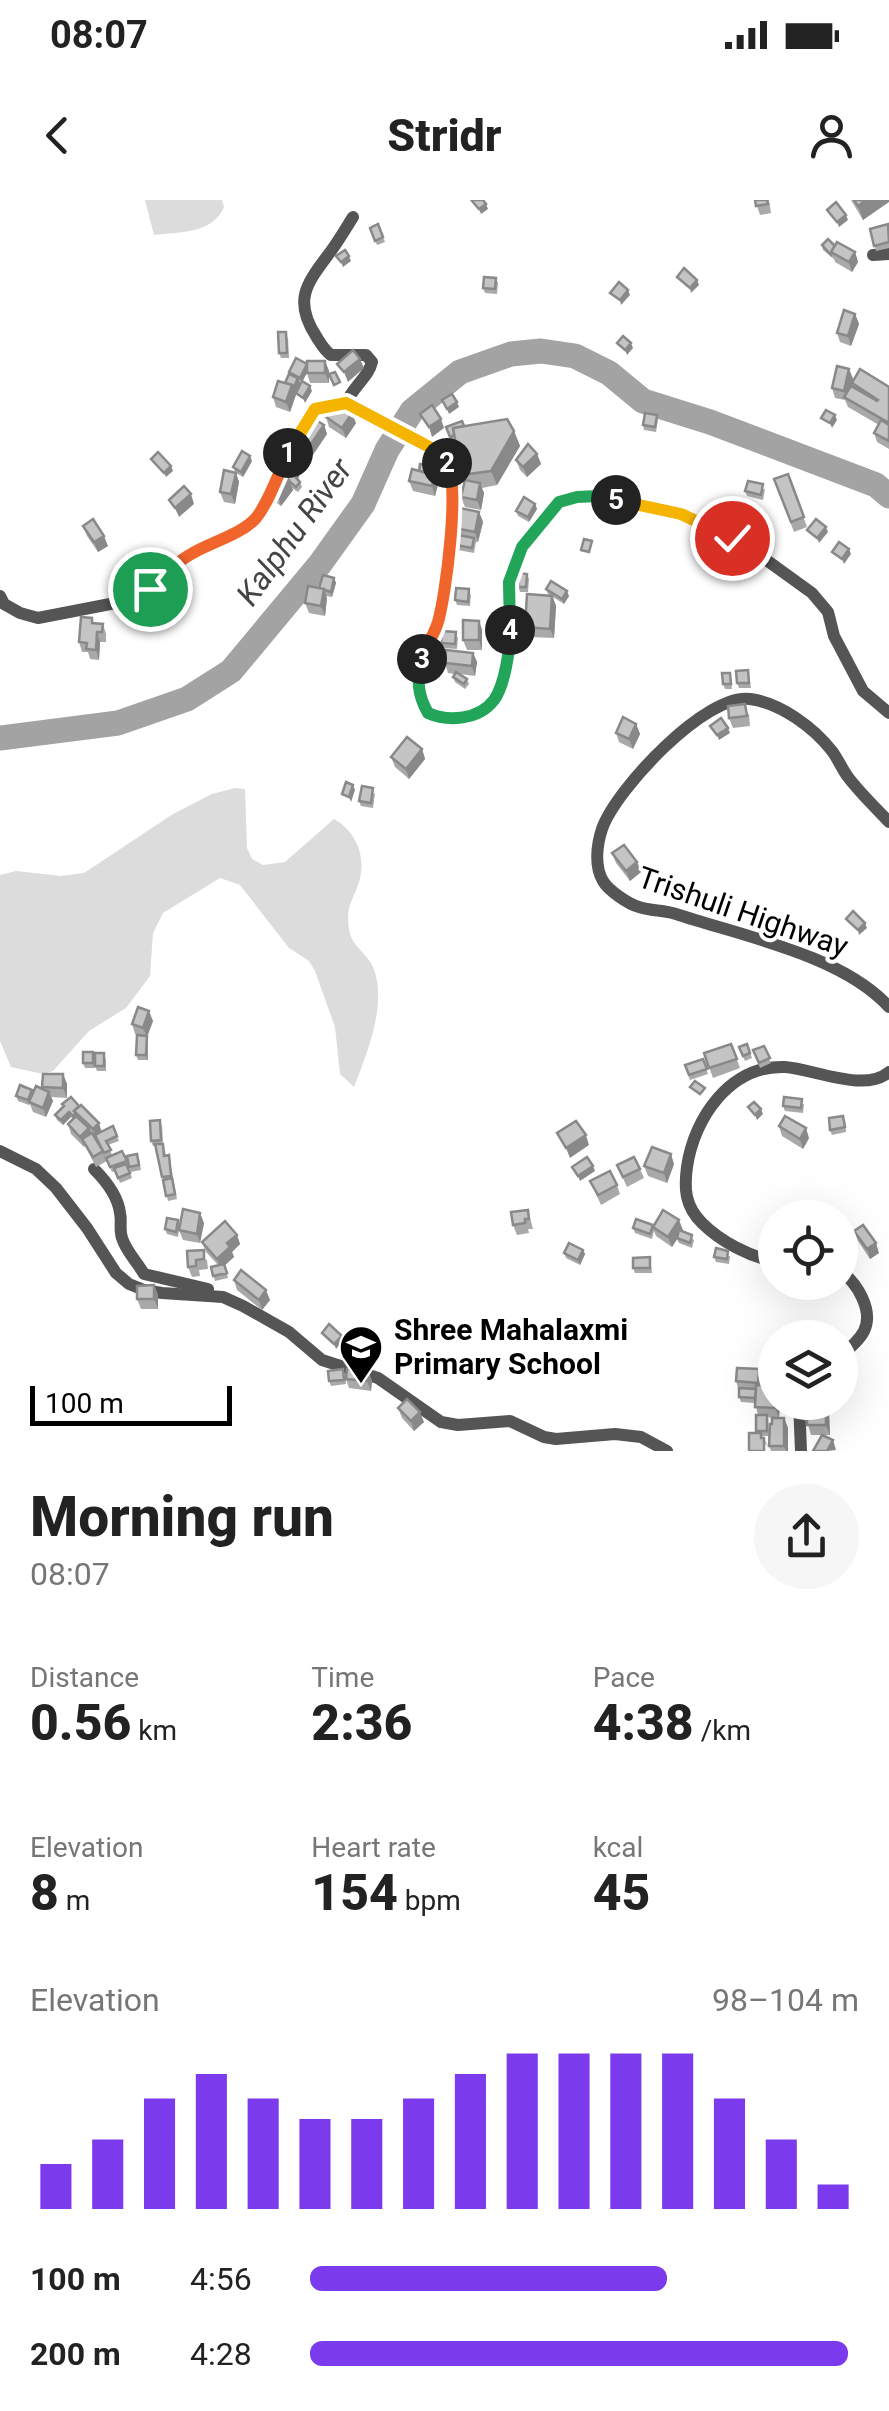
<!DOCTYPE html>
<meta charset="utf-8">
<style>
body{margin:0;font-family:Roboto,sans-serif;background:#f6f6f6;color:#222;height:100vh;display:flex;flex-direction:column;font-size:38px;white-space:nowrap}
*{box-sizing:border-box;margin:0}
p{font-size:32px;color:#767676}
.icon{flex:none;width:55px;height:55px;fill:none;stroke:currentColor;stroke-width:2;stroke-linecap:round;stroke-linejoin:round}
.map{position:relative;height:1251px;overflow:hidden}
.drawer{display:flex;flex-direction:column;background:#fff;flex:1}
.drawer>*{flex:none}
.tools{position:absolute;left:758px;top:1000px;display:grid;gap:20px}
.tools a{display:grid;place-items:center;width:100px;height:100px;border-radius:50%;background:#fff;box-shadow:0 10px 40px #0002;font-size:50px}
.scale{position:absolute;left:30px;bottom:25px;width:202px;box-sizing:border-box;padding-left:10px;border:5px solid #000;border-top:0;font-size:28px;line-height:35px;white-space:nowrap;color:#000;-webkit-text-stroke:8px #fff;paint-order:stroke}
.pin{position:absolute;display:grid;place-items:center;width:85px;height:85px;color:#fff;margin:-42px;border:5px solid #fff;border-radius:50%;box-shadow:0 2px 10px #0007}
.km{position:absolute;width:50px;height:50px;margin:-25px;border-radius:50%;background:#222;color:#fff;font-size:28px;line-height:50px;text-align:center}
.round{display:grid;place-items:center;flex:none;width:105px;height:105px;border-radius:52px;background:#f6f6f6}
.overview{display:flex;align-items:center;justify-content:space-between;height:170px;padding:0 30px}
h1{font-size:55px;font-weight:800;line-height:75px}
.stats{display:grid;grid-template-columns:repeat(3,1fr);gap:15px;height:170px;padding:10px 30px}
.stats div{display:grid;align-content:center}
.stats b{font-size:50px;font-weight:800}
.stats small{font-size:28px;font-weight:400}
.stats p{font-size:28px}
.chart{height:280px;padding:20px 30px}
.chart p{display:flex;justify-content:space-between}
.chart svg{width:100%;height:180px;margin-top:10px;stroke:#7c3aed;stroke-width:6}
ul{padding:0 30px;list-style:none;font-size:32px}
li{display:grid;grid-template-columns:160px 120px 1fr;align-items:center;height:75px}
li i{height:25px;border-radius:12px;background:#7c3aed}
.status{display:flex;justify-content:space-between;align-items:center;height:70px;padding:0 50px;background:#fff;direction:ltr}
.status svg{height:28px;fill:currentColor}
header{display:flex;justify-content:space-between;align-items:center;height:130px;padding:0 30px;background:#fff;font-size:45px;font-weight:800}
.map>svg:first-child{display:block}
.green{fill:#dcdcdc}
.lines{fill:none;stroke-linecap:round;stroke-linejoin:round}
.river{stroke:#a3a3a3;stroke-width:25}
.minor{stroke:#555;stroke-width:12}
.wall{fill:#a9a9a9}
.shaded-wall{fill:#898989}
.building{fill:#c4c4c4;stroke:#898989;stroke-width:2.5}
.split-1-casing{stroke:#fff;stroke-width:20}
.split-2-casing{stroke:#fff;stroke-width:20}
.split-3-casing{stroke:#fff;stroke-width:20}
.split-4-casing{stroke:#fff;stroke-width:20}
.split-5-casing{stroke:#fff;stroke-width:20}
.split-6-casing{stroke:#fff;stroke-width:20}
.split-1{stroke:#f0652b;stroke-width:12}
.split-2{stroke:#f5b400;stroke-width:12}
.split-3{stroke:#f0652b;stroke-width:12}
.split-4{stroke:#22a559;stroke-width:12}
.split-5{stroke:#22a559;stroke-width:12}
.split-6{stroke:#f5b400;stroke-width:12}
.labels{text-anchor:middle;stroke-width:8;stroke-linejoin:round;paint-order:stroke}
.street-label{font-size:30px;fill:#000;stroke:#fff}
.poi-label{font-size:30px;font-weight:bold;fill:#000;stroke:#fff;text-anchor:start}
.water-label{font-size:32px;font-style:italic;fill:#444;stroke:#fff}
</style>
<div class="status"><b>08:07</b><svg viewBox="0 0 49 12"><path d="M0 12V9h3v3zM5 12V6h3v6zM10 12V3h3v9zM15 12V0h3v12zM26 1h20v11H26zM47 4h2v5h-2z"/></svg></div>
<header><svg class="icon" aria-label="back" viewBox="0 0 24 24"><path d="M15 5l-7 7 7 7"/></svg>Stridr<svg class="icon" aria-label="person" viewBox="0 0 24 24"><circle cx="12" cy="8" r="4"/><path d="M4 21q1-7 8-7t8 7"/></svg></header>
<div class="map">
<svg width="889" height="1251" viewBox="0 0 889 1251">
<rect width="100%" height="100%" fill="#fff"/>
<g class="green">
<path d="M145,0H222L224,7C213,34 179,32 154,35Z"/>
<path d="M235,588L245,589L247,648L252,659L263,665L285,662L334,619C354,630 366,654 360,678C355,699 345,704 349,729C351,746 367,753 373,767C388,803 367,853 354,887L340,874L335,827L315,771L309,761L289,748L240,685L220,678L163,713L153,733L150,776L126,808L89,831L53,871L43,874L11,867L0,841V675L16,671L61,676L84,673L173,614L212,594Z"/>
</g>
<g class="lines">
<path class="river" d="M0,538L118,523L187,499L231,471L320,364L363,304L387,250L412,211L460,172L511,154L541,151L575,156L609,173L643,201L710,222L876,285L889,296"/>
<g class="minor">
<path d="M873,55L889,54"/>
<path d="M346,203C353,187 369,176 372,162L366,155H331C324,150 321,144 316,136C292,99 308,82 331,51C339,40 346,28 353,17"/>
<path d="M0,396L4,404L20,413L38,418L136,399L189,355L219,338L243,329L258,316L290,246L315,209L346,203L435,251L450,268L453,306L443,397L437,426L425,449L417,478L422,503L427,513L441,519L463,517L481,512L495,499L507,466L510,437L509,382L522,347L559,302L577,297L598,295L681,314L710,326L758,354L812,393L828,412L834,436L863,491L889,513"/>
<path d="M889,622C875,607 860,593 848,577C842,569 838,559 832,551C814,528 781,503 750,499C706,493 616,589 602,629C597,644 594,666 603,681C608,690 628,704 639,707C651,711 664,710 676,714C742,736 842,755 889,807"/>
<path d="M0,951L36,969L56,988L87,1028L116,1073L129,1084L144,1090L162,1093L223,1097L243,1106L289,1132L322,1160L378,1178L441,1222L458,1225L510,1221L544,1237L556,1239L615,1234L641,1237L667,1251"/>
<path d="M94,969C106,981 118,996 120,1013C122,1021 119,1029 122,1038C126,1051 137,1062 144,1074L208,1089"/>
<path d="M775,1062C749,1056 721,1042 702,1023C685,1006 684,989 687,967C694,918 730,865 785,867C814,869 864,893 889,872"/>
<path d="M840,1071C857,1082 874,1111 864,1131C859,1141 849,1149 840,1156"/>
<path d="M799,1202L801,1251"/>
</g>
</g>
<g class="wall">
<path d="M755,0H769L771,13L760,15Z"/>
<path d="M851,0H889L863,20Z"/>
<path d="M378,24L385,42L377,45L370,28Z"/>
<path d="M889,28V48L876,51L870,29Z"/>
<path d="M822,45L835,46L855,52L858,62L852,72L835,62L834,59L823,50Z"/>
<path d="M496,78L498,83L497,94L485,93L483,88Z"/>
<path d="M855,114L859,124L851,146L840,142L837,133Z"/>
<path d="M288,137L289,158H281L279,153Z"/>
<path d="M325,161L329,171V183H310L307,173L302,182L299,181L300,183L290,212L276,207L273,197L285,183L290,175L289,172L307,164Z"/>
<path d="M849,169L853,179L852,183L889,187V249L877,242L874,233L879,225L848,207L845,200L835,198L832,188Z"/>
<path d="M657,215L658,220L656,232L644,230L643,225Z"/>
<path d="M326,217L356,223L346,238L329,227Z"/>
<path d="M324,225L327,234L304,268L290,260L287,250Z"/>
<path d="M464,226L514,231L520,246L497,285L482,288L484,293L481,310L465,307L461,297L464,284L461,275L455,240L451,242L446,227Z"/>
<path d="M537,254L541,264L527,277L520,270L516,260Z"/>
<path d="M252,261L243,277L236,273L239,282L235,304L224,302L220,292L235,272L233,267Z"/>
<path d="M419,271L440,273L435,296L413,291L409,281Z"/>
<path d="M788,274L807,327L794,332L774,279Z"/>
<path d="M282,275L298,276L302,287L298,292L292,288L293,290L281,306L270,298L267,288Z"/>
<path d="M765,289L763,300L747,296L745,291Z"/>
<path d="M535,304L537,309L529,322L518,316L516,311Z"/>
<path d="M479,312L483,322L478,342H476L474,353L458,350L456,345L458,335L455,328Z"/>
<path d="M83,326L108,346L98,352L87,336Z"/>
<path d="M527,374L529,379L528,392H520L518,387Z"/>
<path d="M334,378L336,383L332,397L326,396L327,398L325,416L309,413L305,403L319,388Z"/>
<path d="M546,389L569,396L564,404L553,397L556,406L554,438L529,437L525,427L550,396L548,394Z"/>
<path d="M471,394L470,406L457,405L455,400Z"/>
<path d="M92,418L94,423L103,424L106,434V442H100L99,460L90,459L88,452H82L79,442Z"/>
<path d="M479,421L482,430V450H467L463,440Z"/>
<path d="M458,437L457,449L443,448L441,443Z"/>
<path d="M473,453L477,462L475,476L460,474L467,479L469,484L465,489L455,482L453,477L455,474L448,473L445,463Z"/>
<path d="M748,470L751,488H739L737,483Z"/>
<path d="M730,473L732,489H725L723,484Z"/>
<path d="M749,514L750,526L733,528L729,518Z"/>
<path d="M636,524L640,534L633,549L619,542L616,533Z"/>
<path d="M422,549L425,559L409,579L395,567L391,557Z"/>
<path d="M375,593L373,608L361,606L359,601Z"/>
<path d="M612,653L637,662L641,672L630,681L616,663Z"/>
<path d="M153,821L147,837L148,860H138L136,855L140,835L135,834L132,824Z"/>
<path d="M731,844L740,868L713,878L704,853Z"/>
<path d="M747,844L752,858L745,861L739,847Z"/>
<path d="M764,846L771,863L760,868L753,850Z"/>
<path d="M93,852L95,868H85L83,863Z"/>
<path d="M106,858V871H97L95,866Z"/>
<path d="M703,859L708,874L690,880L685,865Z"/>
<path d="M63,874L67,884V898L51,897L53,901L46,917L33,912L30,904L29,905L18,901L16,896L32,890L33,893L43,889L42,887Z"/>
<path d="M62,904L102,931L117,936L119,941L108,945L112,955L122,951L132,978L120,983L115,971L112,972L105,956L107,961L96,967L85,946L84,947L71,934L68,924L73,919L71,917L63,925L57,920L55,915L64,906Z"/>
<path d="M804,904L803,913L785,911L783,906Z"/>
<path d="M845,920L846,932L832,935L830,930Z"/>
<path d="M162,925L163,944L166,955L170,960L177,999L168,1001L155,946H153L151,941Z"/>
<path d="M779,926L809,938L803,949L782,936Z"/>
<path d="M139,959L141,970L131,972L129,967Z"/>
<path d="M674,964L667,983L648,976L644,966Z"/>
<path d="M617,965L640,969L644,978L627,987Z"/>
<path d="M590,981L617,985L620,994L601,1005Z"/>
<path d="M528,1010L533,1029H528L529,1033L517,1035L513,1025Z"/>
<path d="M178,1020L180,1025L204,1023L200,1043L183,1040L179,1030L178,1037L167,1034L165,1029Z"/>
<path d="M653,1026L683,1030L682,1031L694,1040L692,1048L679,1043L677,1039L672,1047L656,1036L654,1031L652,1039L635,1033L633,1028Z"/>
<path d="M854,1031L879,1053L870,1059L858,1041Z"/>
<path d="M237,1035L240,1044L232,1052L234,1057L225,1065L228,1078L215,1081L211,1067L218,1065L206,1052L202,1042Z"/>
<path d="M583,1050L585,1054L580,1065L566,1058L564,1053Z"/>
<path d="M187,1051L207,1060L208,1069L199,1070L200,1076L192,1077L188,1067Z"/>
<path d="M730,1056L729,1064L716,1062L714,1057Z"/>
<path d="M650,1057L652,1073H635L633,1068Z"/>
<path d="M234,1080L270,1100L262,1110L237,1090Z"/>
<path d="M154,1085L158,1095V1109H141L137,1099Z"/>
<path d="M759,1169L763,1179V1186L780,1202L779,1218H784L788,1228V1251H771L769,1246L772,1218L768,1217L769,1236H762L764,1238L768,1247L756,1231L758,1215L755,1203L741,1202L739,1197V1191L736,1181Z"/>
<path d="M368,1171L372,1181L371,1191L349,1188L346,1179Z"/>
<path d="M345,1174L346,1184L331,1186L329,1181Z"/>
<path d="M827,1207L829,1213L830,1235H823L836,1250L822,1235H811L807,1221H805L802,1212Z"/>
<path d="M398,1208L424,1222L414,1231L402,1218Z"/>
</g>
<g class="shaded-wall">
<path d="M866,0H889V2L863,20L858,6Z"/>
<path d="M486,4L488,9L481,14L479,9Z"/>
<path d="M846,15L848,20L839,27L837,22Z"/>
<path d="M855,52L858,62L852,72L849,62Z"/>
<path d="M349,56L351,61L343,67L341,62Z"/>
<path d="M697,80L699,85L691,93L690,88Z"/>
<path d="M628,90L630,95L621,105L620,100Z"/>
<path d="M855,114L859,124L851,146L848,136Z"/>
<path d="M631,143L633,148L627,155L625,150Z"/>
<path d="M360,159L364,168L348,182L344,172Z"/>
<path d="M325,161L329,171V183L325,173Z"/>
<path d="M307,164L309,169L302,182L300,178Z"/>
<path d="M849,169L853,179L848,200L844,191Z"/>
<path d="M298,178L300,183L290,212L286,202L292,185Z"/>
<path d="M310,186L312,191L305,203L303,198Z"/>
<path d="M457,202L459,207L449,214L447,209Z"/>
<path d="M352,213L356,223L346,238L342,228Z"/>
<path d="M835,215L837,220L832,228L830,223Z"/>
<path d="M441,219L444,228L432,237L429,227Z"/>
<path d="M324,225L327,234L304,268L301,258Z"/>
<path d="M514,231L520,246L497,285L491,271Z"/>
<path d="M537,254L541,264L527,277L523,267Z"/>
<path d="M250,256L252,261L243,277L241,272Z"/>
<path d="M171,266L173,271L166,277L164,273Z"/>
<path d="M236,273L239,282L235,304L231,294Z"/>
<path d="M434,275L438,285L435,296L432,286Z"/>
<path d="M289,280L293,290L281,306L278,296Z"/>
<path d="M480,283L484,293L481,310L477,300Z"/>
<path d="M191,294L194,304L179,317L175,308Z"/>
<path d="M535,304L537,309L529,322L528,317Z"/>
<path d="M479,312L483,322L478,342L475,332Z"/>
<path d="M826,327L828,332L819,343L817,338Z"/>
<path d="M104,336L108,346L98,352L94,342Z"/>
<path d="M849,349L851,354L844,364L842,359Z"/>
<path d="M334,378L336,383L332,397L331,392Z"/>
<path d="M324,389L327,398L325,416L321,406Z"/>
<path d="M567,391L569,396L564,404L562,399Z"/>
<path d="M552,396L556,406L554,438L550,429Z"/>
<path d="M479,421L482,430V450L479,440Z"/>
<path d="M97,432L100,442L99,460L96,450Z"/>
<path d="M473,453L477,462L475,476L472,466Z"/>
<path d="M636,524L640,534L633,549L629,539Z"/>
<path d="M728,528L730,533L719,540L717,535Z"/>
<path d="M422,549L425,559L409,579L406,569Z"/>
<path d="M353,585L355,590L351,602L349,597Z"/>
<path d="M637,662L641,672L630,681L626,671Z"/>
<path d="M865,723L867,728L859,735L858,730Z"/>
<path d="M149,811L153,821L147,837L148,860L146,855L147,837L143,828Z"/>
<path d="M63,874L67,884V898L63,888Z"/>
<path d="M49,892L53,901L46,917L43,908Z"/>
<path d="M761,909L763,914L757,920L755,915Z"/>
<path d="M69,912L71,917L63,925L61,920Z"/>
<path d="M99,923L102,933L96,939L93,929Z"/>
<path d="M89,928L93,938L82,939L84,947L80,937Z"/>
<path d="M806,928L809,938L803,949L800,939Z"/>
<path d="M586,935L589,945L570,958L566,948Z"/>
<path d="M671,954L674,964L667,983L664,973Z"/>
<path d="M593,966L595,971L580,981L578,976Z"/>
<path d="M200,1013L204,1023L200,1043L197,1034Z"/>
<path d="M679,1020L683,1030L672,1047L668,1037Z"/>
<path d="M237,1035L240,1044L232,1052L234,1057L225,1065L228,1078L225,1065L221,1069L217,1059L227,1043Z"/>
<path d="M876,1043L879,1053L870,1059L867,1049Z"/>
<path d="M583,1050L585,1054L580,1065L578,1060Z"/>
<path d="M154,1085L158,1095V1109L154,1099Z"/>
<path d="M266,1090L270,1100L262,1110L259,1100Z"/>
<path d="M342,1136L343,1141L336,1149L334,1144Z"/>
<path d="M759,1169L763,1179L762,1193L758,1183Z"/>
<path d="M368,1171L372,1181L371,1191L367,1181Z"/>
<path d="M776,1202H780L779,1218L775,1208Z"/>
<path d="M825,1202H827L829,1213L830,1235L826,1225Z"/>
<path d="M420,1212L424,1222L414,1231L411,1221Z"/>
<path d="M784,1218L788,1228V1251H786L784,1246Z"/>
<path d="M833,1240L836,1250L827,1251Z"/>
</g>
<g class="building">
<path d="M474,0H483L486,4L479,9L472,1Z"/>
<path d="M755,0H767L768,4L756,6Z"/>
<path d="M854,0H866L858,6Z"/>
<path d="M836,2L846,15L837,22L827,10Z"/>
<path d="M378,24L383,37L375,41L370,28Z"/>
<path d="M888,24L889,42L874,46L870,29Z"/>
<path d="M828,39L835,46L831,55L822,45Z"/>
<path d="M837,42L855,52L849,62L831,52Z"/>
<path d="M345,50L349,56L341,62L336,56Z"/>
<path d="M684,68L697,80L690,88L677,77Z"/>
<path d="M484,77L496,78L495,89L483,88Z"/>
<path d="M619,82L628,90L620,100L610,93Z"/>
<path d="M844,110L855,114L848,136L837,133Z"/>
<path d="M278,132H286L287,153H279Z"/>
<path d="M623,136L631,143L625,150L617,143Z"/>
<path d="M353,150L360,159L344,172L337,164Z"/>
<path d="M296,158L307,164L300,178L289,172Z"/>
<rect x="307" y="161" width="18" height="12"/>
<path d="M837,166L849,169L844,191L832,188Z"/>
<path d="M860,169L889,187V223L844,197L851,186L877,201L878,200L852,183Z"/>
<path d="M335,172L340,182L334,185L329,174Z"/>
<path d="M289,174L298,178L293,189L292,185L285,183Z"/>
<path d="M278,181L292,185L286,202L273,197Z"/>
<path d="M302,181L310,186L303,198L296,193Z"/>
<path d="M452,194L457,202L447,209L442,200Z"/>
<path d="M336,202L352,213L342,228L326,217Z"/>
<path d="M432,205L441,219L429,227L420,214Z"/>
<path d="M826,210L835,215L830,223L821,218Z"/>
<path d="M645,213L657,215L655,227L643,225Z"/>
<path d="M308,215L324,225L301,258L287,250Z"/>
<path d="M507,219L514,231L491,271L461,275L453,228Z"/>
<path d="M881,220L889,225V241L874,233Z"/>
<path d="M462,221L464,226L453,228L454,235L450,237L446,227Z"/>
<path d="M528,244L537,254L523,267L516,260Z"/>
<path d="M242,251L250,256L241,272L233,267Z"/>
<path d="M158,252L171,266L164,273L151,259Z"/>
<path d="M420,264L438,268L436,278L434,275L419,271Z"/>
<path d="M288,268L298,276L296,278L300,282L296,287L282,275Z"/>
<path d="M412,269L434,275L432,286L409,281Z"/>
<path d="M224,270L236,273L231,294L220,292Z"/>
<path d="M279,272L289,280L278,296L267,288Z"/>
<path d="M788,274L804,317L791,322L774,279Z"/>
<path d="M465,280L480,283L477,300L461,297Z"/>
<path d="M748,281L763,284L761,295L745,291Z"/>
<path d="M184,286L191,294L175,308L169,300Z"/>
<path d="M524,297L535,304L528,317L516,311Z"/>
<path d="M460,308L479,312L475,332L455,328Z"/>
<path d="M93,319L104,336L94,342L83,326Z"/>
<path d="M816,319L826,327L817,338L807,330Z"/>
<path d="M458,335L474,338L472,348L456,345Z"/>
<path d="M584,339L592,341L589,352L581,350Z"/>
<path d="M839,342L849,349L842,359L832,352Z"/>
<path d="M519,373L527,374L526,387H518Z"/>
<path d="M323,375L334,378L331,392L319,388Z"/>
<path d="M551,381L567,391L562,399L546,389Z"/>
<path d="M308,386L324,389L321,406L305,403Z"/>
<path d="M456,388L469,389L468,402L455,400Z"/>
<path d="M527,394L552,396L550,429L525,427Z"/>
<path d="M81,417L92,418V423L103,424L102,432H97L96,450L86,449L87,443L79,442Z"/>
<path d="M463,420L479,421V440H463Z"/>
<path d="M442,431L456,432L455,444L441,443Z"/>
<path d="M446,450L473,453L472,466L445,463Z"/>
<path d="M748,470L749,483H737L736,471Z"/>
<path d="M456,472L467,479L464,484L453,477Z"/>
<path d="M722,473H730L731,484H723Z"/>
<path d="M745,504L747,516L729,518L728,506Z"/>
<path d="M623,517L636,524L629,539L616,533Z"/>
<path d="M721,518L728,528L717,535L710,526Z"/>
<path d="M407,537L422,549L406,569L391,557Z"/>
<path d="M346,582L353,585L349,597L342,594Z"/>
<path d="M362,586L373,588L371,603L359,601Z"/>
<path d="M624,645L637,662L626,671L612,653Z"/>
<path d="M853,711L865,723L858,730L846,719Z"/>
<path d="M138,807L149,811L143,828L132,824Z"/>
<path d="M137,835L147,836L146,855H136Z"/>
<path d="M731,844L737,859L709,868L704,853Z"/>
<path d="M747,844L750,853L743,856L739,847Z"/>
<path d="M764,846L770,858L759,863L753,850Z"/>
<rect x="83" y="852" width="10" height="11"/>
<rect x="95" y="853" width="9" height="13"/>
<path d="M703,859L707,869L689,875L685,865Z"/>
<path d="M43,874H63V888L42,887Z"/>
<path d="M695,881L705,888L700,894L690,887Z"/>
<path d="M20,885L32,890L28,900L16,896Z"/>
<path d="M36,886L49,892L43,908L29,902Z"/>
<path d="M71,897L79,906L74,911L76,913L73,916L69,912L61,920L55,915L64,906L62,904Z"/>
<path d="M784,897L802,899L801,908L783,906Z"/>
<path d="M754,902L761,909L755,915L748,907Z"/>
<path d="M81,905L99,923L93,929L74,911Z"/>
<path d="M76,916L89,928L80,937L68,924Z"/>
<path d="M785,916L806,928L800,939L779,926Z"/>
<path d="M843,916L845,927L830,930L829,918Z"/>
<path d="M160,920L161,940L151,941L150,921Z"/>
<path d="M576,921L586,935L566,948L557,933Z"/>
<path d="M113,926L117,936L106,941L111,950L104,953L95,935Z"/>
<path d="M92,933L103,951L93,957L82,939Z"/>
<path d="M155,944H163L164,956L169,955L171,976L162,977Z"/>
<path d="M652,947L671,954L664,973L644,966Z"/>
<path d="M122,951L127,961L110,967L106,958Z"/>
<path d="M137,954L139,965L129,967L127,956Z"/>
<path d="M587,957L593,966L578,976L572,967Z"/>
<path d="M634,957L640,969L623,977L617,965Z"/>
<path d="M126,964L130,973L118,978L114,968Z"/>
<path d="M610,971L617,985L598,995L590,981Z"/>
<path d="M172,978L175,994L166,996L163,980Z"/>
<path d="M183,1009L200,1013L197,1034L179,1030Z"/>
<path d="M528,1010L529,1019H525V1023L513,1025L511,1012Z"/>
<path d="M663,1010L679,1020L668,1037L653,1027Z"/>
<path d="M167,1018L178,1020L176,1032L165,1029Z"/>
<path d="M636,1019L653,1025L650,1034L633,1028Z"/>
<path d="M225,1021L237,1035L227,1043L230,1047L217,1059L202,1042Z"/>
<path d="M863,1025L876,1043L867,1049L854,1031Z"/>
<path d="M679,1030L692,1035L690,1043L677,1038Z"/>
<path d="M569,1043L583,1050L578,1060L564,1053Z"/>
<path d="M716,1048L728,1051L727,1059L714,1057Z"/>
<path d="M204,1050V1059L196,1060V1066L188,1067L187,1051Z"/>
<path d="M650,1057V1068H633V1058Z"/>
<path d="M224,1064L227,1073L213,1076L211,1067Z"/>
<path d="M241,1070L266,1090L259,1100L234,1080Z"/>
<path d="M154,1085V1099H137V1086Z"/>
<path d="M329,1124L342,1136L334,1144L322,1133Z"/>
<path d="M737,1168L759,1169L758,1183L736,1181Z"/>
<path d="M343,1169L344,1180L329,1181L328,1171Z"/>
<path d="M347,1169L368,1171L367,1181L346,1179Z"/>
<path d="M756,1185L775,1187V1208L755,1207Z"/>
<path d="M739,1188L756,1189L755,1198L739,1197Z"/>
<path d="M407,1199L420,1212L411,1221L398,1208Z"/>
<path d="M802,1202L826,1203V1225H807V1212H802Z"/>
<rect x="756" y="1215" width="11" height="16"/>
<path d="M772,1218H784V1246H769L770,1224H772Z"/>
<path d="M749,1233H761V1238H764V1251H749Z"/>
<path d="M822,1235L833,1240L827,1251H813Z"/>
</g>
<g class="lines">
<g class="split-1-casing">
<path id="split-1" d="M150,389C163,376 176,362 193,353C212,342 242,334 256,318C269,302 279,272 288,253"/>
</g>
<g class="split-2-casing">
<path id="split-2" d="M288,253L315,209L346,203L435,250L447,263"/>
</g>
<g class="split-3-casing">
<path id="split-3" d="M422,459C426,446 434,435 438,422C446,394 460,286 447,263"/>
</g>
<g class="split-4-casing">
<path id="split-4" d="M422,459C417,480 417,494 428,513C448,522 479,520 494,500C505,485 510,449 510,430"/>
</g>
<g class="split-5-casing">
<path id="split-5" d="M510,430L509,382L522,347L559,302L577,297L598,296L616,300"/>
</g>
<g class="split-6-casing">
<path id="split-6" d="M616,300L681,314L732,338"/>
</g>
<use href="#split-1" class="split-1"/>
<use href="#split-2" class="split-2"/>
<use href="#split-3" class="split-3"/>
<use href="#split-4" class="split-4"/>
<use href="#split-5" class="split-5"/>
<use href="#split-6" class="split-6"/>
</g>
<defs>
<g id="school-pin" transform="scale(2.25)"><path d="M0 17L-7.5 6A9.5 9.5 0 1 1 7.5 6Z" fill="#000" stroke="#fff"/><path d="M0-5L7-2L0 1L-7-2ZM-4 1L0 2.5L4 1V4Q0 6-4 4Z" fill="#fff"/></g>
</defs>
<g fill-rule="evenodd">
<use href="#school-pin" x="361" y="1147"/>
</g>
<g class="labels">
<g class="street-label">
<text transform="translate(743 712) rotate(19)" y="10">Trishuli Highway</text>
</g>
<g class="poi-label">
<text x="394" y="1140">Shree Mahalaxmi<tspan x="394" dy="34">Primary School</tspan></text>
</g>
<g class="water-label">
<text transform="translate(294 332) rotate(-54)" y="11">Kalphu River</text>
</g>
</g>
</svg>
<div class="tools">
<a><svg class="icon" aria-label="locate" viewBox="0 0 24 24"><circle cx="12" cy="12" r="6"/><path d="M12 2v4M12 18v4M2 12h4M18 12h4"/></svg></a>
<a><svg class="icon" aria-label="layers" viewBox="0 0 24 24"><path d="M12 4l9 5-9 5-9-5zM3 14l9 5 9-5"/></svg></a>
</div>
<div class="scale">100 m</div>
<div class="pin" style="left:150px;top:389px;background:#1e9e55"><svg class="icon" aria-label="arrive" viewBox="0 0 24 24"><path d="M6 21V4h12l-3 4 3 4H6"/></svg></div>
<div class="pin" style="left:732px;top:338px;background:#d93025"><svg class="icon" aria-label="check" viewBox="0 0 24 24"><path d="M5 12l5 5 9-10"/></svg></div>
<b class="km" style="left:288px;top:253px">1</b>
<b class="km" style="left:447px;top:263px">2</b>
<b class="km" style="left:422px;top:459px">3</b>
<b class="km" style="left:510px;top:430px">4</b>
<b class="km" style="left:616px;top:300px">5</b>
</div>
<section class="drawer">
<div class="overview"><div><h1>Morning run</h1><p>08:07</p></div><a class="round"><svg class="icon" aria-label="share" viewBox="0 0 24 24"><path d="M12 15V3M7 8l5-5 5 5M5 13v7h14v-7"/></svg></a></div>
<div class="stats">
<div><p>Distance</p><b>0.56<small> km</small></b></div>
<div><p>Time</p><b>2:36</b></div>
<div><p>Pace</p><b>4:38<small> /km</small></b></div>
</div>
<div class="stats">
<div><p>Elevation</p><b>8<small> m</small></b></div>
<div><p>Heart rate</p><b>154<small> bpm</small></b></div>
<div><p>kcal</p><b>45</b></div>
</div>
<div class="chart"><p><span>Elevation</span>98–104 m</p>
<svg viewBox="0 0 160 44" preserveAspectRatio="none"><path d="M5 44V33M15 44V27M25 44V17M35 44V11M45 44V17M55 44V22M65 44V22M75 44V17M85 44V11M95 44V6M105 44V6M115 44V6M125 44V6M135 44V17M145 44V27M155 44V38"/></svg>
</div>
<ul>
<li><b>100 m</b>4:56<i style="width:65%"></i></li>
<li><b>200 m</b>4:28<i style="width:98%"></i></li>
</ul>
</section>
